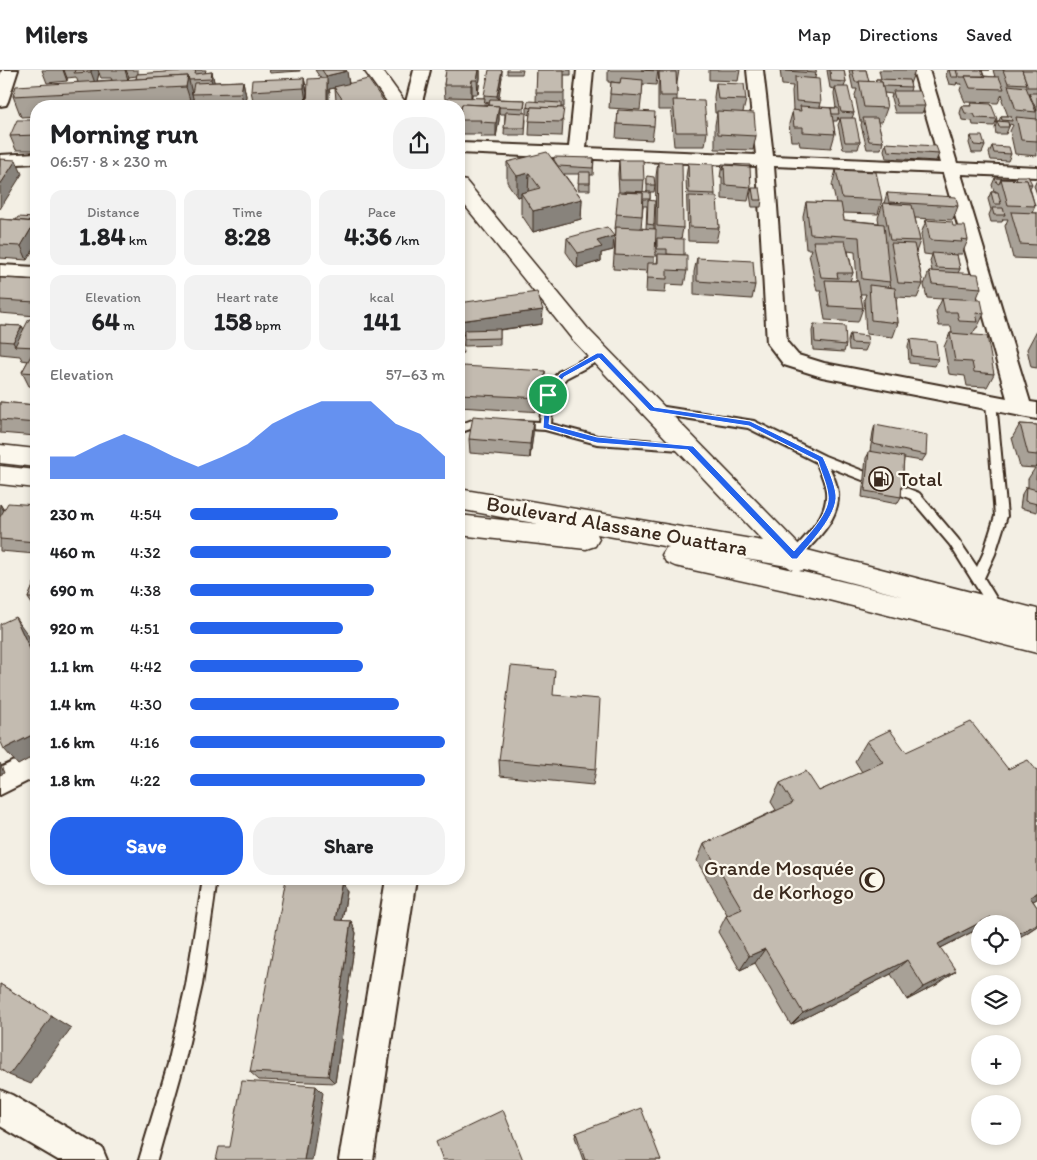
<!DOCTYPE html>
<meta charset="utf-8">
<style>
body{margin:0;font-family:Itim,sans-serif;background:#f2f2f2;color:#202124;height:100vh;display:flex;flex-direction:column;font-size:19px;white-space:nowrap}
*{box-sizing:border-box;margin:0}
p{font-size:16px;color:#757577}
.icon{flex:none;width:28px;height:28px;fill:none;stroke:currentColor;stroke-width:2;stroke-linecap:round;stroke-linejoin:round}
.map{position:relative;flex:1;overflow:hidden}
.side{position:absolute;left:30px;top:30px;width:435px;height:785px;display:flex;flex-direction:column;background:#fff;border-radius:20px;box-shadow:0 2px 8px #0003}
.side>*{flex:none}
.controls{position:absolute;left:971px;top:845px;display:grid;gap:10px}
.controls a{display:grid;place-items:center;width:50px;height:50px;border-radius:50%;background:#fff;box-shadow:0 2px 8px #0003;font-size:25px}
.pin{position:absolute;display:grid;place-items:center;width:42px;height:42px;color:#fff;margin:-21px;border:2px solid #fff;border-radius:50%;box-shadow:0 1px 5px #0007}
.round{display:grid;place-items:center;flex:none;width:52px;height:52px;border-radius:20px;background:#f2f2f2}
.summary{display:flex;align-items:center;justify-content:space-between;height:85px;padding:0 20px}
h1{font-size:28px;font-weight:800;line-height:38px}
.metrics{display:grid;grid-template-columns:repeat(3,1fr);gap:8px;height:85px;padding:5px 20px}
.metrics div{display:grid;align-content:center;border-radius:12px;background:#f2f2f2;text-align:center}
.metrics b{font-size:25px;font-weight:800}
.metrics small{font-size:14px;font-weight:400}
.metrics p{font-size:14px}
.chart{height:140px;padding:10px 20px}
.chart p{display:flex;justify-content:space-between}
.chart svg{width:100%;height:90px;margin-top:5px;fill:#2563eb;opacity:.7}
.button{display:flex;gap:10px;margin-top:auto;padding:10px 20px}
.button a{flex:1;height:58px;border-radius:20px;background:#2563eb;color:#fff;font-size:20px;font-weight:800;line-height:58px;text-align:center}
.button a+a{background:#f2f2f2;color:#202124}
ul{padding:0 20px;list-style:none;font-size:16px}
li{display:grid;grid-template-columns:80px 60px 1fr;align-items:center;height:38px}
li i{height:12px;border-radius:6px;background:#2563eb}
header{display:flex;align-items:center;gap:30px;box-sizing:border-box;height:70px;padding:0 25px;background:#fff;border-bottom:1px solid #e0e0e0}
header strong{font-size:24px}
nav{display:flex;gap:28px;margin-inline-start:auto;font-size:18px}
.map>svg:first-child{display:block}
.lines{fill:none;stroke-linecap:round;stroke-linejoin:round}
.service-casing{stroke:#3b2a1e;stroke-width:4}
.minor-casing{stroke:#3b2a1e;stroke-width:4}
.primary-casing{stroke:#3b2a1e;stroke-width:3}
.service{fill:#fbf7ec;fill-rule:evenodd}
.minor{fill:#fbf7ec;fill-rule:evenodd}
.primary{fill:#fbf7ec;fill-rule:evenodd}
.wall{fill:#a8a197;stroke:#3b2a1e;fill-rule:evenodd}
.shaded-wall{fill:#88837b;stroke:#3b2a1e}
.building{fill:#c3bbb0;stroke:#3b2a1e}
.route{fill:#2563eb;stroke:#fff;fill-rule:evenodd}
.labels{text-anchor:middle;stroke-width:4.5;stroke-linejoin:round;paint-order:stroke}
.poi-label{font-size:21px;fill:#3b2a1e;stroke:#fbf7ec;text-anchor:start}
.street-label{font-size:21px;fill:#3b2a1e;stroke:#fbf7ec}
</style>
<header>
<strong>Milers</strong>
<nav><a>Map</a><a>Directions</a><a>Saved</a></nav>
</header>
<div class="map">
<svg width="1037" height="1090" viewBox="0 0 1037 1090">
<rect width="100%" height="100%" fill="#f3efe4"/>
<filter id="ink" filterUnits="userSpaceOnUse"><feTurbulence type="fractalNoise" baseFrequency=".02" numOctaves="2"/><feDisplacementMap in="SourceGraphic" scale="10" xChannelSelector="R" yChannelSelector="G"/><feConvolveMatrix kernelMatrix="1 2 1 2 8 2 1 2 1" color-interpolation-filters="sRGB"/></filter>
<g filter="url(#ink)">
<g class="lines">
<g class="service-casing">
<g id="service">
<path d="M600,281L604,282L605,285L604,288L566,308L553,325L551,354L597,366L690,374L694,375L696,378L694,381L597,374L545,360L513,358L512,355L517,351L540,352L543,325L558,302Z"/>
<path d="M991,328L996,332L1007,446L995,484L984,508L1004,541L1002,545L998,546L994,545L950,475L911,429L829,397C833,405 837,414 838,423C840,450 814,472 798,490H790L788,487L790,484C805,466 829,446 826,421C825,411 820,401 816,392L748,358L652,343L647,339L652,335L754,351L825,386L919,423L958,469L977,497L983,484L995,446L986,332Z"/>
<path d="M472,350H487L492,354L487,358H473L459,363V355Z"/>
<path d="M203,809H217L202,915L184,994L157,1090H139L168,994L186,915Z"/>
</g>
</g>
<g class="minor-casing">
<g id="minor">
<path d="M2,0H18L8,31L6,35L0,36V6Z"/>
<path d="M414,0H430L421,36H405Z"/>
<path d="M577,0H593L586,78L756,85L747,0H763L773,86L940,93L913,0H929L957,93L1037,97V107L961,104L1030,332L1037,333V349L822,307L784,295L767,273L757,96L459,83V73L569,77ZM774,96L943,103L1007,328L824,293L798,285L787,272Z"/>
<path d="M36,83V93L0,95V85Z"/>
<path d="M0,195L36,197V209L0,207Z"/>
<path d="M36,681V707L0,725V698Z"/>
<path d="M386,809H416L373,1090H339Z"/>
<path d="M0,1020L12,1025L102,1078L107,1090H58L0,1056Z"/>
</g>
</g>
<g class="primary-casing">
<g id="primary">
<path d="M364,0H382L408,36H390Z"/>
<path d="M459,109L466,111L588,259L803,479L1037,539V583L821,528L675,496L666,492L662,485L666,478L669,477L597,464L599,469L595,476L586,479L459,465V445L539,454L459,439V419L763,471L572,269L459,128ZM740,488L787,496L793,500ZM803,500L902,526L799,501Z"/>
<path d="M0,375L36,379V397L0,393Z"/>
<path d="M0,396L36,400V418L0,414Z"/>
</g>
</g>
<use href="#service" class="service"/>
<use href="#minor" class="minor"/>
<use href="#primary" class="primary"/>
</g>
<g class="wall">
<path d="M42,0H138V4L186,1V0H206L205,3L212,2L214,12L243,11L246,26L244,36H195L193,28L192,36H36V46L21,47L13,26L78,12L76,7L67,8V11L47,13ZM99,3L101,8H111L112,10L97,11ZM137,6L136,9L128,10L129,7Z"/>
<path d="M269,0H300V1L270,3Z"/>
<path d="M315,0H346L349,13L387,36H340L336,31L335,18L329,19L330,22Z"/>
<path d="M446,0H480V8L478,24H472V28H484V25L502,7L498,29L525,30L524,43L526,50L525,65H504L505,44H499V50L496,67H481V64H460L459,50L460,45H459V36L449,29H445L444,15ZM485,32L489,33V35H485Z"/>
<path d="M507,0H523L522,4H507Z"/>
<path d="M537,0H571V5H564V37H561L563,52L562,66L529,65L530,45L527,44V37L536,32Z"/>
<path d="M608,0H658L656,15L643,14L640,40L609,38L611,12L620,13L608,12Z"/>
<path d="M659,0H679L677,13V30L707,62L705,76H674L671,44L672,40H658V16Z"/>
<path d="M709,0H740L738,11L709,10Z"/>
<path d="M780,0H816V3L815,8L821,33L820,37L836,38L834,24L835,19L830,18L827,0H844L846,12L844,17L854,43L852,48L860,72L858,79H843L838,55L840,50H839L838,47L837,51H833L835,64L831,78L800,76L799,71H791L789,54L793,40L792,21L793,16L782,15Z"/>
<path d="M849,0H866L869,12H875L876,9H881L879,0H915L910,14L911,17L910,21L925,36L922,43H895L891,28L892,24L884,23L887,38L882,52H878L883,72L881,79H867L861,55L862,51H860L855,25L857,19H853Z"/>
<path d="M948,0H990H982L984,6L995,7L993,0H1036L1037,3V86L1015,84L1010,61L1013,55L1010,54L1006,64H996L995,58L997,51H999L1001,46H1008L1002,30L1003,27L1002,24L998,33L965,32L960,20L962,14H958L957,12L956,15L949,14L946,5Z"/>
<path d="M304,8L307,22L306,32L254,35L251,21Z"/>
<path d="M716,13L746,30L743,42L756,66L753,80L715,79V55L717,43H715L714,27Z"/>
<path d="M971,33L997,49L994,56L973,55L972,51L962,50L960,43L962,36H970Z"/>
<path d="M618,40L654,56L652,70L616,68Z"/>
<path d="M36,50V80H16L10,66Z"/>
<path d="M971,66L985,76L982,83H972L969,73Z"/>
<path d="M886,73L939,84L936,91L886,88L884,80Z"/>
<path d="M992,76L1011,84L1008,91L991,90L989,83Z"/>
<path d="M594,88L593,105H590V120H578L579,104H564L582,129L581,149L533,162L521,144V126L517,127L507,112V92Z"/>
<path d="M619,90L644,110L643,122H647V106L655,115L654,122H650V130L654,155V159H655L656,106L658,92L683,158L681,169L687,201L684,215L666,214L665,223L646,222L647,201L613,199L616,159H615L619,122L618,104ZM643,136H647L646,159L641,158ZM655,170H656V186H658L657,193H654Z"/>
<path d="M688,93L715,124V127L719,158L716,172L688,171L686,107Z"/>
<path d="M722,94L751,117L748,131L722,129V107H720Z"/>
<path d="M836,100L882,130L878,144L843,143L844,150L879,153L878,148L883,133H884L887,123L958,136L953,150L915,148L920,171L916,182L923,214L917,228L896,227L898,253L893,267L866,264L864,230L866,224H860L863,238L858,252L825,250L821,224L822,221H817L809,185L811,179H806L803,146L806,132L836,133L832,115ZM848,181L855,182L857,211H850L853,203ZM890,212L891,217H888Z"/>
<path d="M1016,106L1032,114L1030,118L1035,136L1032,143H1037V189L1013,188L1005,156L1008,149H1003L1002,152H991L989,145L991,140L988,129L991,122H996V121H994L992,115L995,108L1014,109Z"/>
<path d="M1037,110V124L1034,116Z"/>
<path d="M752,118L762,130L761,137H752L750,125Z"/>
<path d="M0,149L16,150L27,190L0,188Z"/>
<path d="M926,150L953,156L968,170L962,184H957V185L960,199L958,203L981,218L976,230L984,244L977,258H976L972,265L994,304L987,317L967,316L965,306L949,304L944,277L950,263H952L951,256H939L936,242L942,229L927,228L924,215L929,201H932L930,191L932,185L924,184L921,164Z"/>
<path d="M567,168L613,180L601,183V191L577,198L566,182Z"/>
<path d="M697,188L755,215L752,229L694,225V202Z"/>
<path d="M0,208L36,210V246L0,243Z"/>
<path d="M459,233L542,254L500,260V275L464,276V265H461L463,283L459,284Z"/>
<path d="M36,250V317L29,316L22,302L28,291L22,290L20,286L0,284V255L22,256L24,260Z"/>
<path d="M814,254L846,275L844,282L813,280L812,261Z"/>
<path d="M1037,260V298L1031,297L1027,279Z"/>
<path d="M850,264L868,274L865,281L849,280L848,271Z"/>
<path d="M910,269L938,289L935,296L909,293L908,276Z"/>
<path d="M545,301L542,342L459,337V320Z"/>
<path d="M0,332L36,335V366L0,363Z"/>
<path d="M533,351V364L530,388L470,383L469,369Z"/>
<path d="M1020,354L1037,355V442L1020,438L1022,424L1026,417H1028V409L1035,398L1020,397L1012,368Z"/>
<path d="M875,355L926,385L922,391L904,388L901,427L897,434L862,427L866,388L870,381L873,362Z"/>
<path d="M0,434L4,440L36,435V484L0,481Z"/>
<path d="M36,509V540L28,528Z"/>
<path d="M554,625L596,699L593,715L500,706L499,690Z"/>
<path d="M867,671L906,682L1008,699L1037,701V829L1033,831L1037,837V856L1025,864L1012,854H980V873L972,862L941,878L938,914L907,930L891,904L791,955L755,893L740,900L718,862L726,846H728L697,791L704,774L776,740L771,732L780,713L819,721L862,702L855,691Z"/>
<path d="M334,809H361V810Z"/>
<path d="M342,809L347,822L342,851H351L356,863L335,1013L259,1010L250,1002Z"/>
<path d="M576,1063L661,1090H583L575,1067Z"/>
</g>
<g class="shaded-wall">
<path d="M63,0H64L67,8V11Z"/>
<path d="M91,0H98L99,3L96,16L91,2Z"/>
<path d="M125,0H126L129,7L128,10Z"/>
<path d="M479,0H480V8L478,24L477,10Z"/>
<path d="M502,0V7L498,33L497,26Z"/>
<path d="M347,1L349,15L334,17L335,18L329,19V36H327V12L326,6Z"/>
<path d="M212,2L215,16V23L211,9Z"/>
<path d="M188,6L192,24L193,28L192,36L186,17Z"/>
<path d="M304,8L307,22L306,32L304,18Z"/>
<path d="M472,10V24L471,29V15Z"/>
<path d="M243,11L246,26L244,36L241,23Z"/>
<path d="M499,36V50L496,67V53Z"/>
<path d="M16,90L22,104L0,139V115Z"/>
<path d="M529,103L528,124L521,123V126L517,127V106Z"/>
<path d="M582,129L581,149L533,162V141Z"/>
<path d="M35,152L36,153V175L27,190L21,176Z"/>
<path d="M614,166L613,180L601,183V191L577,198L578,183L597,171Z"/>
<path d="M543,240L542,254L459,265V251Z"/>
<path d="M22,256L29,270L15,276L13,272Z"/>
<path d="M545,301L544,314L542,342V328Z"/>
<path d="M533,351V364L530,388V374Z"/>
<path d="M0,434L6,444L0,459Z"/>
<path d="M15,547L28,565L36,582V592Z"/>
<path d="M36,663V685L18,695L4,679Z"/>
<path d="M0,693L4,703L0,705Z"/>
<path d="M342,809L347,822L340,862L335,850Z"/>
<path d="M1037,823V829L1010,843L1030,827Z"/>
<path d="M991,847L982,854H980V856L972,862L921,888L938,874Z"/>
<path d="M351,851L356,863L335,1013L328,1006Z"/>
<path d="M1037,854V856L1025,864L1012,871V867Z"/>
<path d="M765,879L755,893L740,900L749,886Z"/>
<path d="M907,890L891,904L791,955L803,943Z"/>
<path d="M956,901L938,914L907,930L924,917Z"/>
<path d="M0,914L71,958L31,1014L9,1005Z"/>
<path d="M316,1016L323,1023L312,1090H304Z"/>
</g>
<g class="building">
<path d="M75,0H91V2L74,3Z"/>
<path d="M196,0L195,4L212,2L211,9L189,10L188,6L136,9L137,4Z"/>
<path d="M322,0H346L347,1L326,6Z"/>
<path d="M446,0H479L477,10H472L471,15H444Z"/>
<path d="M489,0H502L497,26L484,25Z"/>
<path d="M537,0H564V23H536Z"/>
<path d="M641,0H658L657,1Z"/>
<path d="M785,0H816V3L785,1Z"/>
<path d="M830,0H844L846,12L831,11Z"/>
<path d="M852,0H866L869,12H855Z"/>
<path d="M949,0H956L958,7H951Z"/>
<path d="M958,0H981L984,6H965L966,7H960Z"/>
<path d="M1003,0H1022L1027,14L1008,13Z"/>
<path d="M1022,0H1036L1037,3V17H1027V14Z"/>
<path d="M659,2H676L677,26H660Z"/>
<path d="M188,6L186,17L13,26L16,16Z"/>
<path d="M965,6L999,7L1004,19L970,18Z"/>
<path d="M795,7L819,9L821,33L796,31Z"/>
<path d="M304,8V18L251,21L252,10Z"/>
<path d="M327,8V36H307L308,9Z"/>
<path d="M621,8L643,10L642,26L610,24L611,12L620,13Z"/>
<path d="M368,9L387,36H347L334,17Z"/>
<path d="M876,9L909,10L911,17L883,16L882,12H876Z"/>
<path d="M243,11L241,23L192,24L194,13Z"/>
<path d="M859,11L882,12L887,38L864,37Z"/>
<path d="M716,13L744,14L746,30L718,29Z"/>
<path d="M1008,15L1026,17L1036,42L1016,40Z"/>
<path d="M835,17H848L854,43L841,42Z"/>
<path d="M893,21H920L925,36H897Z"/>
<path d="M1029,23H1037V41Z"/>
<path d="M449,27L485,28L484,35L462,34L461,38H459V36H448Z"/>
<path d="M490,29L525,30L524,38L499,37V36L489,35Z"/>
<path d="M673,30L704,31L707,62H676Z"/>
<path d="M528,31L561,33V38L531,37L530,38L527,37Z"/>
<path d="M971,33L991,34L997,49L976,48L974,44L965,43L962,36H972Z"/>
<path d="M462,34L499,36L496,53L480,52L481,50H459Z"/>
<path d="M800,36L831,38L835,64L803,62V57H794L792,40L801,41Z"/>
<path d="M531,37L564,38L562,52L529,51Z"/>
<path d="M831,38H838L839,44H832Z"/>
<path d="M618,40L655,42L654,56L617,54Z"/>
<path d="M717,41L754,43L756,66L718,64Z"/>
<path d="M506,42L526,43L525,58H504Z"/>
<path d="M1001,46H1011L1012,51L1002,50Z"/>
<path d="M1016,47L1037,49V71L1021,70Z"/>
<path d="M840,48H855L860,72H845Z"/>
<path d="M863,48H877L883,72L869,71Z"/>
<path d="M17,50H36V65L10,66Z"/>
<path d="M997,51L1008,52L1009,57H999Z"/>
<path d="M971,66H982L985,76L974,75Z"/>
<path d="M886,73L936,76L939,84L888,81Z"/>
<path d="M992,76L1009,77L1011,84L994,83Z"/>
<path d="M547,82L582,129L533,141L521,123L540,118L529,103L517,106L507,92Z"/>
<path d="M554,87L594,88L593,98L558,96L554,90Z"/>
<path d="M0,89L16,90L0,115Z"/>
<path d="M619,90H643L644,110H620Z"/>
<path d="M658,92L682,93L683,158L657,156Z"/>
<path d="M688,93L713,94L715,124L689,123Z"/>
<path d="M722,94L750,95V97L724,95L723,100H722Z"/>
<path d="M724,95L750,97L751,117L725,115Z"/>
<path d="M836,100L876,102L882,130L842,128Z"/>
<path d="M579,102H590V113H578Z"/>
<path d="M647,106L654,107L655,115H647Z"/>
<path d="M1016,106H1028L1032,114H1028L1027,110H1017Z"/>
<path d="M995,108L1014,109V110L1001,109L999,114L997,113Z"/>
<path d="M1001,109L1027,110L1035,136L1008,135Z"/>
<path d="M752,118H760L762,130H754Z"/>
<path d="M625,121L650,122V129H643V123L625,122Z"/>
<path d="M618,122L643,123L642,146L616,144Z"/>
<path d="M991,122H998L1001,134H994Z"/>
<path d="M887,123L956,127L958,136L889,132Z"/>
<path d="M689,126L717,127L719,158L690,157Z"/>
<path d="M648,130L655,131L654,155L647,154Z"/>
<path d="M806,132L841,133L844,150L884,154L890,212L862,209L859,167L810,164Z"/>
<path d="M883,133L912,135L920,171L890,170Z"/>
<path d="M992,138H1003L1005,145H994Z"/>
<path d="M1011,142L1037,143V175L1020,174Z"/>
<path d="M18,147L36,148V153L35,152L16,150Z"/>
<path d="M0,149L35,152L21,176L0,175Z"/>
<path d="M926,150L952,152L953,156H965L968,170L961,169L962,172L930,170Z"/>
<path d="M607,157L614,166L597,171L602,177L578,183L567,168Z"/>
<path d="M616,157L656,159L655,187L615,185Z"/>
<path d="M657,168L684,169V185L667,184V179H657Z"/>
<path d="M813,171H845L853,203H837L838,208L821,207Z"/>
<path d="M891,173L914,174L923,214L898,213Z"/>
<path d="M932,183L957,185L960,199L936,198Z"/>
<path d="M658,184L687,185V201L667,200V209L647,208L648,193H658Z"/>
<path d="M697,188L753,191L755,215L697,211Z"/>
<path d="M929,201L978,204L981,218L932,214Z"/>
<path d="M0,208L36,210V232L0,230Z"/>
<path d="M825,210L858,211L863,238L829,236Z"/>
<path d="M869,215L895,218L898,253L871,250Z"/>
<path d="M537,222L543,240L459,251V233Z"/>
<path d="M942,228L981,230L984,244L976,243L978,252L959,251L957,242H945Z"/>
<path d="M29,249L36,250V277L15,276Z"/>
<path d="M814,254L845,256L846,275L815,272Z"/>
<path d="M0,255L22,256L13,272L0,271Z"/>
<path d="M459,259H460L463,276L459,277Z"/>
<path d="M500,259V268L464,269V260Z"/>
<path d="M950,263L987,266L994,304L974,302L972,292L955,291Z"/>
<path d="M850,264L867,266L868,274L851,273Z"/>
<path d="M910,269L936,272L938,289L912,286Z"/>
<path d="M34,280H36V303L22,302Z"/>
<path d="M463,296L545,301L542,328L459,324Z"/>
<path d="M0,332L36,335V353L0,350Z"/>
<path d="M473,346L533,351L530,374L469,369Z"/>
<path d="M1020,354L1037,355V385L1028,384Z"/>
<path d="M875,355L927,365L926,385L873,374Z"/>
<path d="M869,381L904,387L901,427L865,421Z"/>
<path d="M1037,396V410L1036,409Z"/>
<path d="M1026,417L1037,420V434L1025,431Z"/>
<path d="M8,433L36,435V472L0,469V447Z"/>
<path d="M36,509V528H28Z"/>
<path d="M15,547L36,592V663L4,679L0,670V554Z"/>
<path d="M511,596L555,600L553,625L600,629L596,699L499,690Z"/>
<path d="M971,652L1008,699L1028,690L1037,701V823L1030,827L1037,837V854L1012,867V854H996L991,847L938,874L956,901L924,917L907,890L803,943L765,879L749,886L726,846L742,839L704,774L793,733L780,713L806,701L819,721L883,692L867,671L890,660L906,682Z"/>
<path d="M286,809H342L335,850L351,851L328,1006L250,1002Z"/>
<path d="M0,914L52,946L9,1005L0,999Z"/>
<path d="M242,1011L316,1016L304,1090H216L219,1077H230Z"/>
<path d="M641,1038L661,1090H585L576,1063Z"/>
<path d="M503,1040L523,1090H443L436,1072Z"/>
</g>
</g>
<path class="route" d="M597,283H602L654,337L750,351L823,387C828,398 835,414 836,425C838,445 809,474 797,489H792L688,380L597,373L543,358L545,325L560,304ZM599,288L650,341L749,356L818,391C821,402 827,414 828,425C831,443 805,468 794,481L693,376L597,367L549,354L552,325L564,307Z"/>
<defs>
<g id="fuel-ring" transform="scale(1.25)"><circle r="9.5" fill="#fbf7ec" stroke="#3b2a1e" stroke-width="1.5"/><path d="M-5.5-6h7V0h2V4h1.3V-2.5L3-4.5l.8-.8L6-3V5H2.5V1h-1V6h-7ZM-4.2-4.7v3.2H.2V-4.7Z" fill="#3b2a1e"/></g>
<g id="mosque-ring" transform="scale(1.25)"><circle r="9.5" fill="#fbf7ec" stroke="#3b2a1e" stroke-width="1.5"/><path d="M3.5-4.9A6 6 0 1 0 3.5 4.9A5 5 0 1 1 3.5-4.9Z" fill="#3b2a1e"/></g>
</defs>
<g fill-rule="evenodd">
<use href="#fuel-ring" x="881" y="409"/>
<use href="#mosque-ring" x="872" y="810"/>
</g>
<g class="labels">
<g class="poi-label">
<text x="898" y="416">Total</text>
<text x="854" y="805" text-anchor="end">Grande Mosquée<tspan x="854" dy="24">de Korhogo</tspan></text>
</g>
<g class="street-label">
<text transform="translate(617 456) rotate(10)" y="7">Boulevard Alassane Ouattara</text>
</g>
</g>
</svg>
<div class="controls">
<a><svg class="icon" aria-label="locate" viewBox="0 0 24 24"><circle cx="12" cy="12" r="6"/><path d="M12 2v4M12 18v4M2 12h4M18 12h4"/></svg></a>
<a><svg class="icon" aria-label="layers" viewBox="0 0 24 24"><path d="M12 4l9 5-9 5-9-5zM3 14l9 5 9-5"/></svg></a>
<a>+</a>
<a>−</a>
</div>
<div class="pin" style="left:548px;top:325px;background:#1e9e55"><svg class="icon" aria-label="arrive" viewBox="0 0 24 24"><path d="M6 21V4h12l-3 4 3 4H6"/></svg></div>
<section class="side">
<div class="summary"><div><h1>Morning run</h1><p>06:57 · 8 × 230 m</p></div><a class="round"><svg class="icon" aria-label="share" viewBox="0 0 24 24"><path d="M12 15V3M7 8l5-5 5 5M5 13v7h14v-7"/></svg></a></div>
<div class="metrics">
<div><p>Distance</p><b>1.84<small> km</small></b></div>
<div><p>Time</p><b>8:28</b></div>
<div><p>Pace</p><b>4:36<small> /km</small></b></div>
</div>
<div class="metrics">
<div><p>Elevation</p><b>64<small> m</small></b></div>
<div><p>Heart rate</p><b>158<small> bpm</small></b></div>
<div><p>kcal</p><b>141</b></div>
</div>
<div class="chart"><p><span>Elevation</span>57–63 m</p>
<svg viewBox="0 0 160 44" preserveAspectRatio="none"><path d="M0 44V33L10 33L20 27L30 22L40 27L50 33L60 38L70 33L80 27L90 17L100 11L110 6L120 6L130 6L140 17L150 22L160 33V44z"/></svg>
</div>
<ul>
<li><b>230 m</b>4:54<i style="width:58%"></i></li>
<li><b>460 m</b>4:32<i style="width:79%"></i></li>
<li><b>690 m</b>4:38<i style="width:72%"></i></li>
<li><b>920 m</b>4:51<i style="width:60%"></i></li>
<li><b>1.1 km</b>4:42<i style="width:68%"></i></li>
<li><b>1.4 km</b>4:30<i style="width:82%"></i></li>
<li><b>1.6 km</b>4:16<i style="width:100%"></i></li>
<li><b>1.8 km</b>4:22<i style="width:92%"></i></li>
</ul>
<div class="button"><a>Save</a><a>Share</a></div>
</section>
</div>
